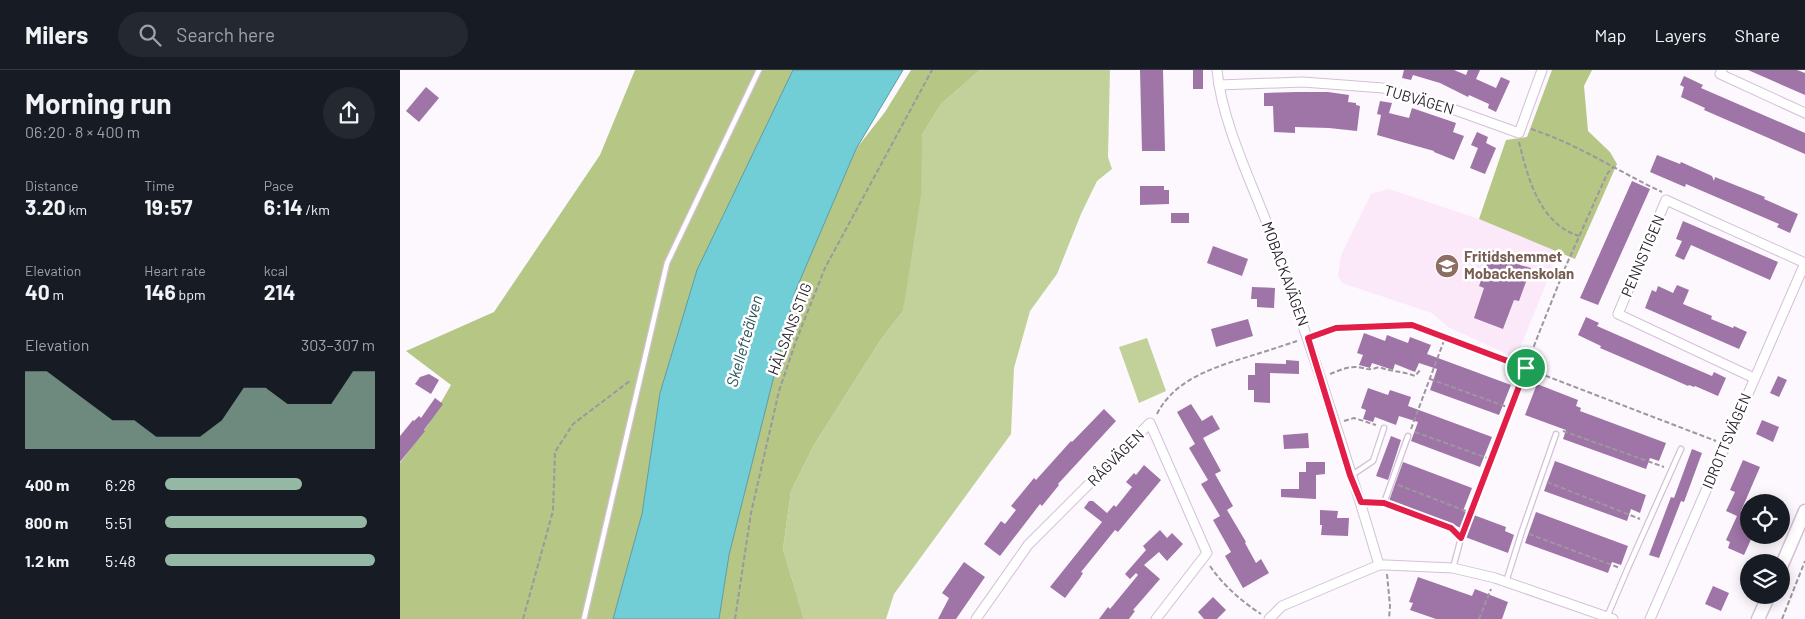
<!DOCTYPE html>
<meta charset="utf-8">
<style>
body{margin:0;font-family:Barlow,sans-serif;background:#242831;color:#f1f3f6;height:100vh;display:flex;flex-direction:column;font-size:19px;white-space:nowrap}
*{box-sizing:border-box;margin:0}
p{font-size:16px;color:#9ea1a6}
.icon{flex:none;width:28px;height:28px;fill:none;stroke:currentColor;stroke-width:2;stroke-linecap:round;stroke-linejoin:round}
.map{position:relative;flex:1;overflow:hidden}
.panel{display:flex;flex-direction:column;background:#171b24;width:400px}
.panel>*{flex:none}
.controls{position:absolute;left:1340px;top:424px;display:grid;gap:10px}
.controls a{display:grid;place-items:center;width:50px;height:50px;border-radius:50%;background:#171b24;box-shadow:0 2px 12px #0003;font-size:25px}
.pin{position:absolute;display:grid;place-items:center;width:42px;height:42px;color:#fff;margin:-21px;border:2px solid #fff;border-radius:50%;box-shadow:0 1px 5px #0007}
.round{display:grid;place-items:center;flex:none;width:52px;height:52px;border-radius:26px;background:#242831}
.overview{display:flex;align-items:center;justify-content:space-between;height:85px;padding:0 25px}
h1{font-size:28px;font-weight:700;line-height:38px}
.figures{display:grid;grid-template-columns:repeat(3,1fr);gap:8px;height:85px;padding:5px 25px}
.figures div{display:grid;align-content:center}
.figures b{font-size:21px;font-weight:700}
.figures small{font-size:14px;font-weight:400}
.figures p{font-size:14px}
.chart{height:140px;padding:10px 25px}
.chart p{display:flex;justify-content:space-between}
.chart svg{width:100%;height:90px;margin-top:5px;fill:#94b8a3;opacity:.7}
ul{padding:0 25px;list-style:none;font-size:16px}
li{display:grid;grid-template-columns:80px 60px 1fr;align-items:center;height:38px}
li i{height:12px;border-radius:6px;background:#94b8a3}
header{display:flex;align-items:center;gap:30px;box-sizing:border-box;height:70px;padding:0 25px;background:#171b24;border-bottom:1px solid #363941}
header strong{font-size:24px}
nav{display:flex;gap:28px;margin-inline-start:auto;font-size:18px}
.search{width:350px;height:45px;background:#242831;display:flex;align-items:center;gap:12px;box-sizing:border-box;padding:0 18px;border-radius:28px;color:#9ea1a6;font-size:19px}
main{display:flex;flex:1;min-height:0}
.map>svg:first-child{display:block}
.education{fill:#fbe9fa}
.green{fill:#c1d199}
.forest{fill:#b5c685}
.water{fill:#71ced7;stroke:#5c9ba4}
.building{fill:#9f74a7}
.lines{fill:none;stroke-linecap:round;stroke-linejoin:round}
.lane-casing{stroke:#d4c0d8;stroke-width:7}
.street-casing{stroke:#d4c0d8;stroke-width:11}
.secondary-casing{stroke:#d4c0d8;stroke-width:15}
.path{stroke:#9d979f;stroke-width:2;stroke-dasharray:5 2.5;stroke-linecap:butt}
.lane{stroke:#fff;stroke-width:4.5}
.street{stroke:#fff;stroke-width:9}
.secondary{stroke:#fff;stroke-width:12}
.route-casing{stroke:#fff;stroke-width:10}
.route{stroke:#e11d48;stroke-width:6}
.labels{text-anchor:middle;stroke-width:5;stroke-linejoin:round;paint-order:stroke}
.street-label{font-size:15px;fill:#2b232d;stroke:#fff}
.education-label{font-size:15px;font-weight:bold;fill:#785e54;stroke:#fff;text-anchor:start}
.water-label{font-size:16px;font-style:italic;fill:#275256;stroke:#fff}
</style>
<header>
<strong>Milers</strong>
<div class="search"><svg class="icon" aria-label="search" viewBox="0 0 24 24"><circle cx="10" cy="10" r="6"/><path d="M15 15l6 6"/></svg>Search here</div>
<nav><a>Map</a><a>Layers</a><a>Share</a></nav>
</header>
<main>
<section class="panel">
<div class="overview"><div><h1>Morning run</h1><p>06:20 · 8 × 400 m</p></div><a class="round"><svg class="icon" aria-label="share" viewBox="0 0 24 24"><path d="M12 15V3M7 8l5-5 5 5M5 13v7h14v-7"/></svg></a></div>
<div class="figures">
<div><p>Distance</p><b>3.20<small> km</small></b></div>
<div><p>Time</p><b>19:57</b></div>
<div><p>Pace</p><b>6:14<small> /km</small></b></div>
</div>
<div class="figures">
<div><p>Elevation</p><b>40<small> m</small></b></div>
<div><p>Heart rate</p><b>146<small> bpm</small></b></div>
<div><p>kcal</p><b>214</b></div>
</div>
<div class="chart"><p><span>Elevation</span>303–307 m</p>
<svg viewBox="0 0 160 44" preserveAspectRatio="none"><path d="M0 44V6L10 6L20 14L30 22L40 30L50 30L60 38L70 38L80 38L90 30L100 14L110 14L120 22L130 22L140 22L150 6L160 6V44z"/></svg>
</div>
<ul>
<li><b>400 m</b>6:28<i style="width:65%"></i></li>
<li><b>800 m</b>5:51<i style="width:96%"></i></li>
<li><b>1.2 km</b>5:48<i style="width:100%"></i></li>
</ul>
</section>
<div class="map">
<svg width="1405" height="549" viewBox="0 0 1405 549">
<rect width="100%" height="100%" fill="#fcf8fd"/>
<path class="education" d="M989,119L1079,149L1159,182L1116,288L1048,257L1032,243L942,213L938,206L941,185L971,124Z"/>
<g class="green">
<path d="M580,0H710L708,87L712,99L697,111L681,144L657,204L630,241L614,298L611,364L494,524L486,549H404L383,479L391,421L414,375L480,271L503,241L522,65L541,34Z"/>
<path d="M747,268L766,321L739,333L719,277Z"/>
</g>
<g class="forest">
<path d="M235,0H393L297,200L260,323L242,444L213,549H0V393L28,355L51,315L6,281L94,242L200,85Z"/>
<path d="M511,0H580L541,34L522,65L521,125L503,241L480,271L414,375L391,421L383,479L404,549H319L329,485L395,222L456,79L485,42Z"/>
<path d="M1152,0H1192L1184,16L1188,61L1210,82L1217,94L1175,189L1079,149L1106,70L1127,67Z"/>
</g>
<path class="water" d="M393,0H503L456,79L395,222L329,485L319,549H213L242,444L260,323L297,200Z"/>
<g class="building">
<path d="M740,0H763L765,81H742Z"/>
<rect x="793" y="0" width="10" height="19"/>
<path d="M1004,0H1054L1066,5L1068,0H1080L1076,9L1096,18L1101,7L1110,11L1096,42L1088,38L1089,34L1069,25L1068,27L1040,13L1013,5L1011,10L1002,8Z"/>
<path d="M1348,0H1397L1405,3V25Z"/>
<path d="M1284,6L1303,15L1301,18L1405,63V84L1304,40L1305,38L1281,27L1284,17L1280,15Z"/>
<path d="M26,17L39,28L19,52L6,41Z"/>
<path d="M897,22H928L949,25L948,32L956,33V35L960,36L957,61L929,58L895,57V63L874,62L873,36H864V23Z"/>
<path d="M980,31L992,33L989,43L1009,48L1012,38L1056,53L1053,62L1064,66L1054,90L1034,82V81L977,65L981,45L977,44Z"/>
<path d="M1077,62L1088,67L1086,73L1096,78L1085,104L1070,98L1078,78L1071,75Z"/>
<path d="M1257,85L1280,94L1281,92L1312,106L1314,111L1315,107L1365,127L1364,129L1398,144L1390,163L1377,157L1379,154L1286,114L1285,117L1250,102Z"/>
<path d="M1232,111L1250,119L1198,235L1180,228Z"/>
<path d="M740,116H764V120H769V134L740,135Z"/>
<rect x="771" y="143" width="18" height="10"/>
<path d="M1283,151L1378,192L1370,210L1291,175L1284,190L1275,186L1282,171L1276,169Z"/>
<path d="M813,176L848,189L842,206L807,193Z"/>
<path d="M1092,180L1122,190L1120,195L1131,198L1119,231L1114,230L1103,259L1074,248L1084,218L1079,216Z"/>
<path d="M1277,215L1289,220L1283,234L1312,246L1311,249L1333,258L1334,256L1347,262L1339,279L1245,238L1252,220L1256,222L1258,216L1273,223Z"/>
<path d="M852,217L875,218L874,238L857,237V229H851Z"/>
<path d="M1186,247L1199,253L1197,256L1277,291L1312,306L1314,302L1326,308L1318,326L1295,316L1294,317L1289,315L1288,316L1270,308L1200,278L1201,276L1178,265Z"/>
<path d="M848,249L853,266L816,277L811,259Z"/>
<path d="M964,263L985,271L987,265L1008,273L1010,267L1031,275L1027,284L1111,315L1099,345L1030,320L1037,299L1019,293L1015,302L995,294L993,300L972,293L970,298L959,295L963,285L957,283Z"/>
<path d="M886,290L899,291V304L870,303V333L854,332V320H848V305H855V293L886,294Z"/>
<path d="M29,304L39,310L31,324L15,314L20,307Z"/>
<path d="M1378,306L1387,310L1379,327L1370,323Z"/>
<path d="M1137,314L1178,330L1176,336L1181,338L1180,341L1266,373L1259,391L1250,388L1246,399L1163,369L1166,360L1125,345Z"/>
<path d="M968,318L988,325L990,320L1011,327L1008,336L1092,367L1080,397L1011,371L1018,352L999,346L996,355L975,347L973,352L963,349L966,340L961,338Z"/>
<path d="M35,328L43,334L24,360L25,361L0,392V366L13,350L14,351L19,346L21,348Z"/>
<path d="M791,334L802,351L812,345L820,359L803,368L821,401L815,404L833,436L827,440L846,472L845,473L856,493L861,489L869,503L843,518L825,486L831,482L813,450L820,446L801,414L808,410L789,378L795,374L777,342Z"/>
<path d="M704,339L716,351L658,414L659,415L642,436L640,434L600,486L584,474L601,451L605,454L616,440L611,436L634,408L636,410L671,371L672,372Z"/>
<path d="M1362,350L1379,357L1373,372L1356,364Z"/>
<path d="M908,363L909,378L884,379L883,365Z"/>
<path d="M991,366L1001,370L988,410L976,406Z"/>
<path d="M1292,379L1302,383L1284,432L1281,431L1259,488L1249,485L1271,427L1274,428Z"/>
<path d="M1343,390L1360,397L1341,441L1349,444V465H1353L1344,485L1328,478L1330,472L1326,470L1337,446L1326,441L1335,422L1330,420Z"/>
<path d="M1155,391L1246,425L1240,443L1231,439L1227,451L1144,421Z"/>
<path d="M906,392H925V404L916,405V429L881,427V419H899V402H906Z"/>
<path d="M1003,392L1072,418L1063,441L1106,457L1105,461L1114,465L1108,483L1065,467L1067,461L1052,454L989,431Z"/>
<path d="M744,395L761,410L718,462L715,460L681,502L683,503L680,508L665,528L650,517L702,452L684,438L689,431H693L707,443L714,435L716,437L732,417L726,412L734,403L736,405Z"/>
<path d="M920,440L938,441L937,448H949L948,466L921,465L922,455H920Z"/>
<path d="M1136,442L1228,476L1221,495L1212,492L1208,503L1125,473Z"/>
<path d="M760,460L767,468L772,463L783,474L767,491L759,482L744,495L760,509L733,540L735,541L729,549H699L708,537L710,539L738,505L736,503L730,509L725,504L746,480L743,476Z"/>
<path d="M564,492L585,507L556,549H538L549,528L542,523Z"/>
<path d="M1018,507L1072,526L1075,519L1108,532L1102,549H1036L1010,540L1013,533L1009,532Z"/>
<path d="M1313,516L1329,523L1321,541L1305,534Z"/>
<path d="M813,527L826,540L817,549H804L798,542Z"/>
</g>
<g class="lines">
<g class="lane-casing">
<g id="lane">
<path d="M952,405L973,391L984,358"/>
<path d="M961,433H984L1051,458L1061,468L1053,498"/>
<path d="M984,433L1008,366"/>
<path d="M1106,512L1122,461L1156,364"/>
<path d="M1207,547L1227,500L1281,379"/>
<path d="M184,549L267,193L359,0"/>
</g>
</g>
<g class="street-casing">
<g id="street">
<path d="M817,0C822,55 855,119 874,172C912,279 947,387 979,495"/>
<path d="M1322,0L1320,4L1405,43"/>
<path d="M819,15L903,12L983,18L1055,40L1119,63L1142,0"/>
<path d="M1354,308L1218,244L1266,130L1405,193"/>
<path d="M576,549L628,475L750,353L807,483L756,549"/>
<path d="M869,549L882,536L979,495H986L1053,498L1095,508L1213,549"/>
<path d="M1250,549L1405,193"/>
</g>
</g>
<g class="secondary-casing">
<g id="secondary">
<path d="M1381,497L1405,441"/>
<path d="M1358,549L1369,525"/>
</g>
</g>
<g class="path">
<path d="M1131,59C1178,74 1217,101 1262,122"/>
<path d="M1119,72C1128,109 1140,154 1179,166"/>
<path d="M916,265L936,258L1013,255L1316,371"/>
<path d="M930,304C938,301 946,297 955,297C967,297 965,302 979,297C992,302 1002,301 1015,306L1021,299"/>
<path d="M1030,309L1110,338"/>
<path d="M757,344C776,306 822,295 860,283C873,279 885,275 897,271"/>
<path d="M944,351L954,348L976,355"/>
<path d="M1011,359L1045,268"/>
<path d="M1163,361L1264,397"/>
<path d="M1015,362L1090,389"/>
<path d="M1147,412L1240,449"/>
<path d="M998,415L1071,443"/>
<path d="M1064,459L1139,263L1165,198L1207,104L1213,97"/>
<path d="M1129,464L1220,498"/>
<path d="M810,496C823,515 841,531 861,544"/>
<path d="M987,504L990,536L989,549"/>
<path d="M123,549L153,441L155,382L173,354L231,310"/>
<path d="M335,549L351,443L379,321L396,271L425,198L532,0"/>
<path d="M1079,549L1091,519"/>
<path d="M1382,549L1405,491"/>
</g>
<use href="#lane" class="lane"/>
<use href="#street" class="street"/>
<use href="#secondary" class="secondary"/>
</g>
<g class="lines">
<g class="route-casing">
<path id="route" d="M1012,255L1126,298L1061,468L1051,458L984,433L961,432L950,405L908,268L936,258Z"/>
</g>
<use href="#route" class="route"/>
</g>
<defs>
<g id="school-disc" transform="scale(1.25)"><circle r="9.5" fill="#8d6e63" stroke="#fff"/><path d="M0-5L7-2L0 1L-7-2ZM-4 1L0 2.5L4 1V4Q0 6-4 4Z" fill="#fff"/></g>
</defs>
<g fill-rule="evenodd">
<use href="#school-disc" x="1047" y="196"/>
</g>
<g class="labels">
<g class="street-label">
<text transform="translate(1019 30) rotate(16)" y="5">TUBVÄGEN</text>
<text transform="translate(1243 186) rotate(-67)" y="5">PENNSTIGEN</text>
<text transform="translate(885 204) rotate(70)" y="5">MOBACKAVÄGEN</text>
<text transform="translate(390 259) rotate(-69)" y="5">HÄLSANS STIG</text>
<text transform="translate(1327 371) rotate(-67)" y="5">IDROTTSVÄGEN</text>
<text transform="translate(716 388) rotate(-45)" y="5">RÅGVÄGEN</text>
</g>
<g class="education-label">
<text x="1064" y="192">Fritidshemmet<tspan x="1064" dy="17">Mobackenskolan</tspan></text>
</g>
<g class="water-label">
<text transform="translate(344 271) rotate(-74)" y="6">Skellefteälven</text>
</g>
</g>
</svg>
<div class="controls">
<a><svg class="icon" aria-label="locate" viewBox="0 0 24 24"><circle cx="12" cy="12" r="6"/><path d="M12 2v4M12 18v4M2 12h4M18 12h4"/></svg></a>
<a><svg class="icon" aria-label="layers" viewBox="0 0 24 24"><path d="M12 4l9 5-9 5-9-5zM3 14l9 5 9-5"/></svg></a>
</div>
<div class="pin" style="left:1126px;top:298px;background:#1e9e55"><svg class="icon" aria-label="arrive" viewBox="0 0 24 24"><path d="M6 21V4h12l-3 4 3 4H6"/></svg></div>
</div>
</main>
